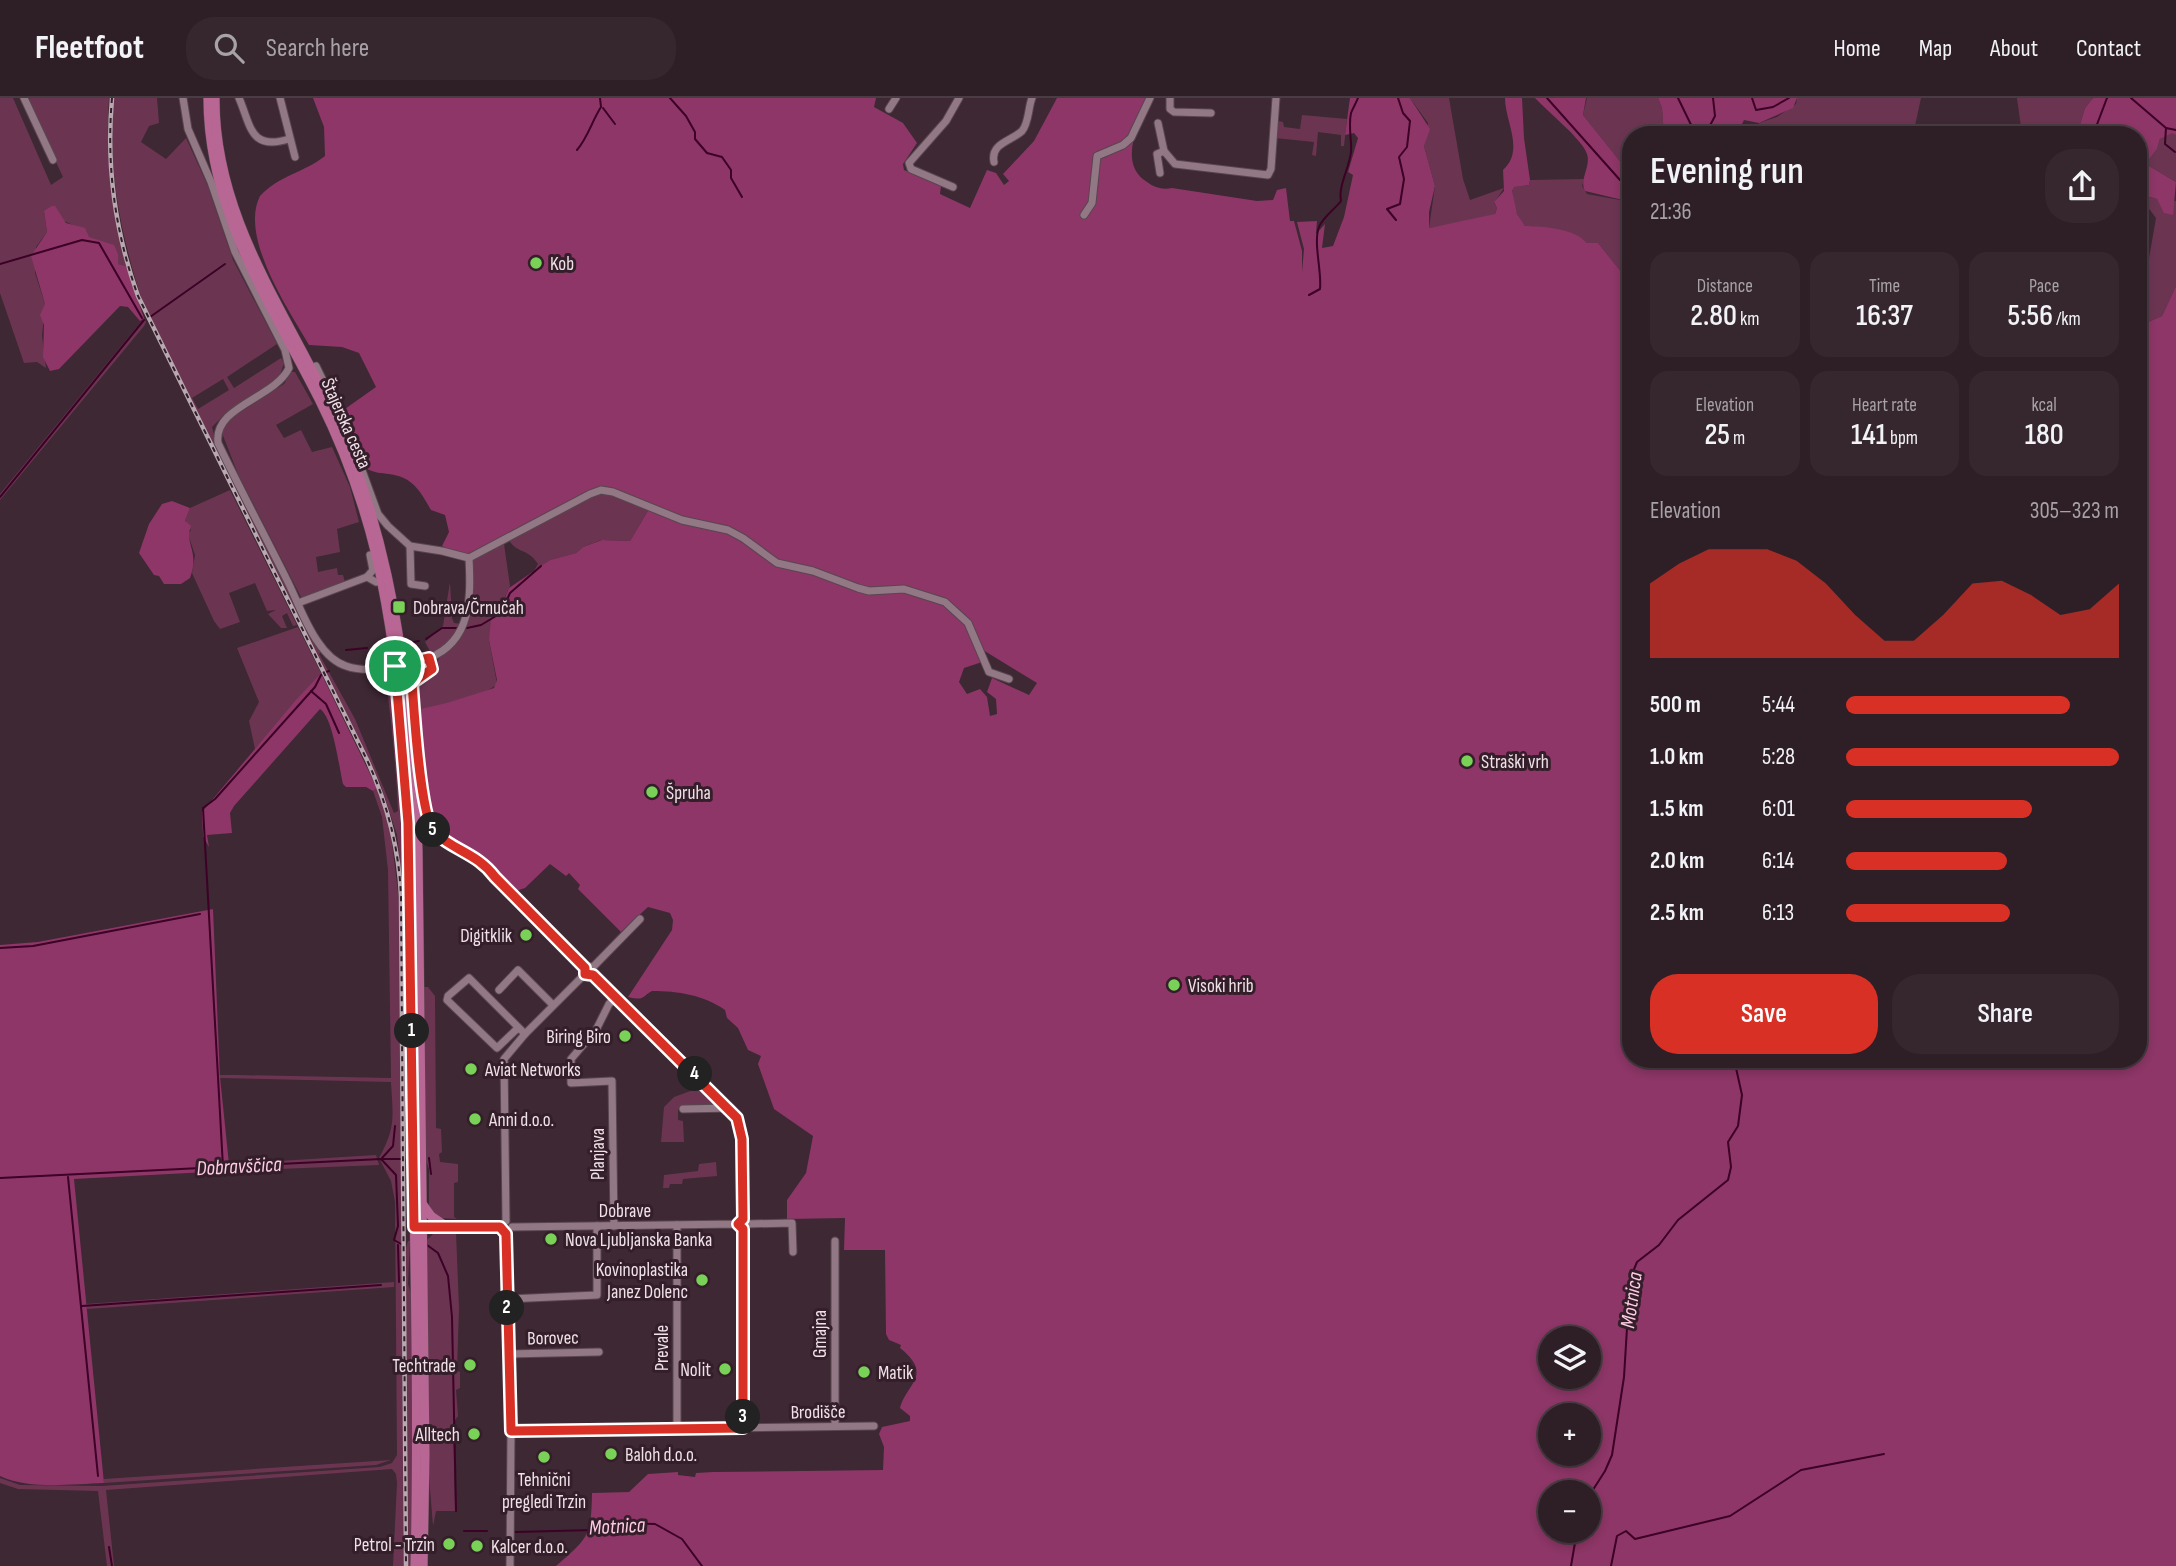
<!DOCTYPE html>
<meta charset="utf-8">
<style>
body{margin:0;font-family:"Sofia Sans Condensed",sans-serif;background:#36272e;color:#f1f3f6;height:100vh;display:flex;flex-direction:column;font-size:26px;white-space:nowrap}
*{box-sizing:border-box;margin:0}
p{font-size:23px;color:#a7a2a7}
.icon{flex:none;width:38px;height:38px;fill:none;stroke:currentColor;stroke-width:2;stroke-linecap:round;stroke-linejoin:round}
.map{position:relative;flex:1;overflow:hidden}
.sheet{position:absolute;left:1622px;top:28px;width:525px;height:942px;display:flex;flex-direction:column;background:#2e1e26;border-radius:28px;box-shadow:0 4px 10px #0003,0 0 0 2px #493c43}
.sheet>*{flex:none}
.controls{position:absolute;left:1538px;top:1228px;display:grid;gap:14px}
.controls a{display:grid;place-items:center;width:63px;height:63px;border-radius:50%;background:#2e1e26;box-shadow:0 4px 10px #0003,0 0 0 2px #493c43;font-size:35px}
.pin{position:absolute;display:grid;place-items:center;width:60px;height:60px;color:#fff;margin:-30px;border:4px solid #fff;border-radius:50%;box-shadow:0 2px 7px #0007}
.km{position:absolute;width:35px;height:35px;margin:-18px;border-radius:50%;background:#222;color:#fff;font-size:19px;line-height:35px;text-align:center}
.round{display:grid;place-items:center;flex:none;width:74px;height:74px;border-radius:28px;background:#36272e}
.summary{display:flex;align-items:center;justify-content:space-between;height:119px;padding:0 28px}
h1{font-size:38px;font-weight:600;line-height:52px}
.figures{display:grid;grid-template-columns:repeat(3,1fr);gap:10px;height:119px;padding:7px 28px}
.figures div{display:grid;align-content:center;border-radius:18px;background:#36272e;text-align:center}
.figures b{font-size:30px;font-weight:600}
.figures small{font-size:19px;font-weight:400}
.figures p{font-size:19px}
.chart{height:196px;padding:14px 28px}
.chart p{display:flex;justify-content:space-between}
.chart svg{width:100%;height:126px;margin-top:7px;fill:#d93025;opacity:.7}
.primary-button{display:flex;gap:14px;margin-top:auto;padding:14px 28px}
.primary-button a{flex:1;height:80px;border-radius:28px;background:#d93025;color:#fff;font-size:28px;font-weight:600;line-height:80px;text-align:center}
.primary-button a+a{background:#36272e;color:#f1f3f6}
ul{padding:0 28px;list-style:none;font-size:23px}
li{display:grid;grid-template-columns:112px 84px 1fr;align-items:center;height:52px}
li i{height:18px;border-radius:9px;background:#d93025}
header{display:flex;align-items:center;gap:42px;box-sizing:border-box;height:98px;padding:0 35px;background:#2e1e26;border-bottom:2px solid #493c43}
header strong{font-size:33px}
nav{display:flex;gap:38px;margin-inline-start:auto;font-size:24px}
.search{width:490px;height:63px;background:#36272e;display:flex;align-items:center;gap:18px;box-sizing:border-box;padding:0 24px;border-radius:28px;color:#a7a2a7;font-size:26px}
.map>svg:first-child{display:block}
.green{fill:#6b3552;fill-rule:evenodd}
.forest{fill:#8d3667;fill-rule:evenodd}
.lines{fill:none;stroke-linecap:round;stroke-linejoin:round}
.stream{stroke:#3d0026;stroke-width:2}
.minor-casing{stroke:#59464f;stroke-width:9}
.major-casing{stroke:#59464f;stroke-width:10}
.minor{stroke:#927884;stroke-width:7}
.major{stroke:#b86694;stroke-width:9}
.rail-casing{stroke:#b8a8b0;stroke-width:4.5}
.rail{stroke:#331e29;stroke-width:2;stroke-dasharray:5;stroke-linecap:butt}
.route-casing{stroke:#fff;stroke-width:14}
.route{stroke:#d93025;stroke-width:9}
.poi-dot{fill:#79d157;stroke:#331e29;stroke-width:2.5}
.labels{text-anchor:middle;stroke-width:6;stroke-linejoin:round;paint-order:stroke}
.poi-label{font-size:19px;fill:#efe1e7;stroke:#331e29;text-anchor:start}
.street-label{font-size:19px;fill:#efe1e7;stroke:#331e29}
.water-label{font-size:21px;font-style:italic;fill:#fecce4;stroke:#331e29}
</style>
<header>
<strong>Fleetfoot</strong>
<div class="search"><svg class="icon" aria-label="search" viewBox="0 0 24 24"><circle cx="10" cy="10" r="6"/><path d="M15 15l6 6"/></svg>Search here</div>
<nav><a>Home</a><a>Map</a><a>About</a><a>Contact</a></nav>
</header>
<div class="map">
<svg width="2176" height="1468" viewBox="0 0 2176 1468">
<rect width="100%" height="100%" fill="#3d2833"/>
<g class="green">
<path d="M0,0H13L51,87L63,79L26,0H109C105,57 112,113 126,168L118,166V158L87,138V134L44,113L47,134L36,149L35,175L45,206L42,238L46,270L37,264L24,265L0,195Z"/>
<path d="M114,0H157L159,25L149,28L141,44L166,61L186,40L207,86L233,162L277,246L227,279L234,290L281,260L284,265L278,283L225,316L212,329L217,348L296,508L303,524L300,525L144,208C121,139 107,73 114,0ZM223,281L229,292L198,311L192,300Z"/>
<path d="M1410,0H1449L1463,81L1470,102L1504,90L1494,105L1497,110L1494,118L1429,130L1435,88L1424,48L1428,25Z"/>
<path d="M1587,0H1658L1662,10L1664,37H1631V77L1583,17Z"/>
<path d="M1797,0H1921L1913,37H1761L1759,25L1777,19L1796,6Z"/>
<path d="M2017,0H2093L2085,10L2077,37H2025L2021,29Z"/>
<path d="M1302,17L1347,21L1344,48H1341V37L1318,34L1316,58L1312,57L1314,44L1275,40L1278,23L1283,24L1284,29L1300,31Z"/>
<path d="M2172,34L2176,37V84L2149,68L2147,64L2157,51L2160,41Z"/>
<path d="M1584,81L1582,88L1587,96L1631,104V179L1623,176L1598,145H1587C1578,133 1541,128 1525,128C1517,118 1509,102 1513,89L1529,87L1530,82Z"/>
<path d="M2138,96L2157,101L2160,105L2176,103V188L2162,218L2141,227L2142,200L2156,120Z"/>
<path d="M144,220L146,224L144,228L0,402V396Z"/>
<path d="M291,274H295L313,306L276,327L284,340L301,332L312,354L332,349L350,389L359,424L337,431L340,454L316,459L318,474L337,470L338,477H343L345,484L302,501L238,376L222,335L225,326L231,320L284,286Z"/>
<path d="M230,392L297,527L293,528L287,515L282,518L287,530H281L268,516L276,512L267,513L255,485L229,495L240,524L220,531L214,523L192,475L195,457L188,436L191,432L185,423L190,410Z"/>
<path d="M603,393L649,411L630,443L601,442L583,449L576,455L550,462L532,476L538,466C528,450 517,456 509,442Z"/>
<path d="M504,446L510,488L496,518L489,542L497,586C486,597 433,612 416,611C414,584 412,588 434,574C436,554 457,547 466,530C476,510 470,484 473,462Z"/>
<path d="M450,484L452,520L454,525L462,526L447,546L434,555L430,553L425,544L443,528Z"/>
<path d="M302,527H305L322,553L319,556L355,621L394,715L398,713C396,666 391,621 385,575L346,572L388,574L389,577L395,630L400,643L405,720L410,1116L407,1062L405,1061L402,784L397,737L380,685Z"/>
<path d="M298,529L321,575L255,651L249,623L259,604L237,550Z"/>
<path d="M377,690L390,729L399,802L404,1468H393L397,1385L396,1376L392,1371L106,1392L114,1468H107L98,1393L18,1391L0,1385V1380L20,1387L102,1388L380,1369L392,1365L397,1357L395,1104L391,1083L379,1060C396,1029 393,1019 391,984L220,980V977H236L391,980L388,772L382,719L373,693Z"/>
<path d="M424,889H428L435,898L436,1030L441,1031L442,1054L439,1056L440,1064L458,1066V1084L454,1085V1119L457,1121L439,1120L429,1111V1071L424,1056Z"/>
<path d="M704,988L725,1008H682L678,1012V1022L683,1023L684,1044H661L664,1009L674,999Z"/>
<path d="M376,1057L379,1067L227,1073L229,1066Z"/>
<path d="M716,1064L717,1078L683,1081L682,1086H670L669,1090H663L664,1077L698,1073L699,1066Z"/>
<path d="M456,1134L459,1210L457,1273L460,1274V1290L456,1292L458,1318L453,1325L455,1410V1413H436L433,1428L428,1366L426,1143L434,1135Z"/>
<path d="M408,1143H410L408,1186L412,1199V1468H407L406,1150Z"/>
<path d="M394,1184V1189L87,1211L86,1206Z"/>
<path d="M391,1362L376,1367L104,1385V1381Z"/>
</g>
<g class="forest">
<path d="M313,0H876L874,9L903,25L917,45L903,66L904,72L941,88L940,96L970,110L987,72L996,75L1004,87L1009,83L1003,76L1034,43L1057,0H1149C1139,25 1117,66 1147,84C1155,90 1163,92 1172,90L1257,103L1273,102L1277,92L1286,90L1290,123H1294L1302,153V174L1304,151L1297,124L1317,123L1316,136L1325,126L1322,150L1333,148L1344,119L1353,77L1348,74L1358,40L1354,35L1345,37L1350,0H1410L1430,31L1424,48L1435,88L1429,114V130L1495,116L1497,110L1494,104L1504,93L1503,72C1525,52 1505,24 1505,0H1522L1524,40L1530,82L1529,87L1514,89L1512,93L1517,116L1525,128C1543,128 1576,131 1587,145H1598L1623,176L1631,179V961H2138L2139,228L2162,218L2176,188V1468H556C589,1439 591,1439 592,1395L629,1394L648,1376L678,1374V1377L695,1379L696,1375L713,1374L883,1372L884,1349L879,1336L882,1329L910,1323V1318L900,1310C906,1286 934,1277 900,1250L901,1247L889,1242L886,1236L885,1152H844L845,1120L787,1121V1102L806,1075L813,1038L774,1011L758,966L761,958L748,952L738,930L727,920L725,912C704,897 678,893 652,893C641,899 645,903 628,899L672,832L673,822L670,815L648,809L621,834L578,791L580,787L569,775L566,778L550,766L525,790L516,793L498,779L486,762L435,733L426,702L416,612L447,605L494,590L497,582L489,542L491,522L499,514L509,490L550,462L576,455L583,449L602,442L630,443L649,411L736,437L773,465L804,471L849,490L899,492L942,504L968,528L982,564L964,570L959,584L967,596L980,591L987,599L990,618L997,616L996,601L987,594L992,580L1029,597L1037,585L983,552L969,523L960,512L942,500L904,489L871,491L774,462L745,439L723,427L700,425L601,390L470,457L453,454L442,448L449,434L445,417L431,412C420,393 413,379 389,376C381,375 375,375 367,371L342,313L376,289L359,255L342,249L309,247C289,212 239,139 260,98C278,78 305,74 325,58L324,29ZM1550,1241H1589V1279H1550ZM1550,1318H1589V1356H1550ZM1550,1395H1589V1433H1550Z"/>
<path d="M1535,0H1586L1583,17L1631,77V104L1585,93C1579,81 1591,69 1587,56C1583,42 1547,13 1535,0Z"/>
<path d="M1658,0H1797L1793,10L1759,25L1744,22L1741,28L1744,37H1664L1662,10Z"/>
<path d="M2093,0H2176V37L2172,35L2160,41L2157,51L2147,64L2149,68L2176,84L2173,117L2164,115L2157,101L2139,96L2138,37H2077L2085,10Z"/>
<path d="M52,108H55L66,125L85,130L89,139L114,147L118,156V166L126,168L144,220L140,223L128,209L120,208L59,271L50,273L43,259L44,227L40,217L45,206L31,158L47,134L44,113Z"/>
<path d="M172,403L190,410L185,423L191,428C184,446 200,453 190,480L181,486H164L159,478L154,477L139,455L149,426L162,406Z"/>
<path d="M321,575L377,690L373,693L366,689H346L343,686C339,669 333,619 320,611L234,708L230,715L232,735L207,737L209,749L203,738L202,714L296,602Z"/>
<path d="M213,811L220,979L229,1066L227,1073L74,1081L104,1385C72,1386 29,1392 0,1378V847L38,844Z"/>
</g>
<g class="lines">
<g class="stream">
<path d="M670,0L686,18L695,34V41L707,55L722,59L731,72V80L742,99"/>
<path d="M1547,0L1620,82L1631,89"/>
<path d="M1678,0L1696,37"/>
<path d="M1752,0L1756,12L1773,9L1789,0"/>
<path d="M2131,0L2166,30L2176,32"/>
<path d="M603,10L615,26"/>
<path d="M2166,30L2165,46L2175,54"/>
<path d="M1705,37L1715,18L1713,0"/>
<path d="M2093,37L2107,0"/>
<path d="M577,52C588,39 592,23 601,9L600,0"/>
<path d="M1396,122L1387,111L1400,106L1404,81L1399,59L1407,49L1410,23L1403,15L1398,0"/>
<path d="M0,166L82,142L99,145L142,220"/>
<path d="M1309,197L1320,191C1322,174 1313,144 1319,129C1323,119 1334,112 1341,103C1338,88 1349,71 1351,54C1352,42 1348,28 1351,15C1353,10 1356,5 1358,0"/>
<path d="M150,219L225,166"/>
<path d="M0,399L144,222"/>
<path d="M467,530L481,527L501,515L510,495L541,468"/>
<path d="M426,541L442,530H457"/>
<path d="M408,545L419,543"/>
<path d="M380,549H384"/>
<path d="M346,552L367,550"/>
<path d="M326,574L329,573"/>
<path d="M311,593L326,606L339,635"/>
<path d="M0,850L33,848L200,816"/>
<path d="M382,1060L393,1048L395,1028"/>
<path d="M429,1060L431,1076"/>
<path d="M382,1061H402"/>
<path d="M223,1069L203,710L215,701L315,589L321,577"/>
<path d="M68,1079L98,1378"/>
<path d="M0,1080L381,1061L396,1077L398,1128L394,1142L403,1147"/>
<path d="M398,1147L399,1184"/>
<path d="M427,1147L438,1155L448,1178L452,1219L456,1413"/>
<path d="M82,1208L381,1187"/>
<path d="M1589,1398L1605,1373L1612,1357L1624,1279L1630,1181L1637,1164L1659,1147L1678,1122L1728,1082L1731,1069L1728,1044L1738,1028L1742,997L1734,961"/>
<path d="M464,1433H487"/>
<path d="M515,1434L594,1432L621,1425L655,1426L682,1441L702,1468"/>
<path d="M109,1449L112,1468"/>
<path d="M1571,1468L1577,1433"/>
<path d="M1611,1468L1617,1438L1626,1433L1635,1441L1730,1418L1801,1372L1884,1356"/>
</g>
<g class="minor-casing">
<g id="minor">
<path d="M24,0L53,62"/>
<path d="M183,0L188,31L211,84L235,154L285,252L289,270C274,301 213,308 218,345C240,391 264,436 287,482C297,502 305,526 318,544C324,553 334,564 346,568C368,576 408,569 429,560C472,543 471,499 469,460L442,453L410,448L388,428L378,416L348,334L316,268"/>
<path d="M239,0C251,28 250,53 289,41"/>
<path d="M280,0L295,59"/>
<path d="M1170,0V11L1174,14L1211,15"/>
<path d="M889,11L896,0"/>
<path d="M1158,25L1164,53L1175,66L1268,77L1271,71L1276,0"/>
<path d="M994,64C990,45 1012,43 1022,33C1029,25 1028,10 1032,0"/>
<path d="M1160,75L1157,56L1164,53"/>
<path d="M953,89L911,71L909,65L946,23L959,0"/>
<path d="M1084,117L1092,105L1097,58L1123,47L1131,40L1150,0"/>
<path d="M410,448L411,486L425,488"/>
<path d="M469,460L590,396L601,392L613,394L682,422L728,432L743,440L777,465L813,473L858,490L869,493L904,491L945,504L968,525L989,574L1009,581"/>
<path d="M367,479L373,472L370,457"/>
<path d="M298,505L367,479L376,484"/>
<path d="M429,560L432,571L412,585C415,611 420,720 435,735C455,753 478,756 495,779L585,870"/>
<path d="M593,869L586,868L585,876L593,877V869L640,821"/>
<path d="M593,877L737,1020L742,1041L743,1121"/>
<path d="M499,892L518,872L553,907"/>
<path d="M518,930L497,950L447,902L448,898L469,880L525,936"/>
<path d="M683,1011L731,1010"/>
<path d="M506,1123L504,961L525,936L585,876"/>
<path d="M747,1126L792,1125L793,1154"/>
<path d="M677,1127V1330"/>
<path d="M420,1128L500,1129"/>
<path d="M614,1128L612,983L571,985V961L596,932L609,906L615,900"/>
<path d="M512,1129L738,1126L743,1131L747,1126L743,1121L738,1126"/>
<path d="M506,1136L511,1333L510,1468"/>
<path d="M835,1143V1328"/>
<path d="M507,1201L597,1197V1128"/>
<path d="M508,1256L599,1254"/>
<path d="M743,1330V1131"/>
<path d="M511,1333L874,1328"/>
</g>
</g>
<g class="major-casing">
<g id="major">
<path d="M208,0C208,114 270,204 319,301C344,351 363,403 376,457C414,625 410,798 412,969C414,1135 419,1302 415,1468"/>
<path d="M215,0C214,133 304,235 350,353C399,479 413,619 418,753L425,1357L423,1468"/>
<path d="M423,1107L431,1118L447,1129"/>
</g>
</g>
<use href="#minor" class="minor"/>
<use href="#major" class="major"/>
<g class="rail-casing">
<path id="rail" d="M112,0C106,68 115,134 138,198L367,662C388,707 399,750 401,799L406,1468"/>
</g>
<use href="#rail" class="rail"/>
</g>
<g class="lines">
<g class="route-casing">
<path id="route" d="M429,560L432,571L412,585C414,611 420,720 435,735C455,753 478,756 495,779L585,870V876L593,877L737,1020L742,1041L743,1121L738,1126L743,1131V1330L511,1333L506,1136L500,1129H414L408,725L395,568Z"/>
</g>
<use href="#route" class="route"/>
</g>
<g class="poi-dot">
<circle cx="536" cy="165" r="7"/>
<rect x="392" y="502" width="14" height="14" rx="3.5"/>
<circle cx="1467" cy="663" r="7"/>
<circle cx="652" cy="694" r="7"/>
<circle cx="526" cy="837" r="7"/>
<circle cx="1174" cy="887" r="7"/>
<circle cx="625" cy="938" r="7"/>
<circle cx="471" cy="971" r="7"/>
<circle cx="475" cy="1021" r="7"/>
<circle cx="551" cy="1141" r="7"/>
<circle cx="702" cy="1182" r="7"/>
<circle cx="470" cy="1267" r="7"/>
<circle cx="725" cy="1271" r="7"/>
<circle cx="864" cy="1274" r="7"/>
<circle cx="474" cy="1336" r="7"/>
<circle cx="611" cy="1356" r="7"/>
<circle cx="544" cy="1359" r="7"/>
<circle cx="449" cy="1446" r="7"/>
<circle cx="477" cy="1448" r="7"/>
</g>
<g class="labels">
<g class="poi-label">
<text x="550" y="172">Kob</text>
<text x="413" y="516">Dobrava/Črnučah</text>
<text x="1481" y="670">Straški vrh</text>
<text x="666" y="701">Špruha</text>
<text x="512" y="844" text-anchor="end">Digitklik</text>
<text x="1188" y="894">Visoki hrib</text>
<text x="611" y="945" text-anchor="end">Biring Biro</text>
<text x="485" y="978">Aviat Networks</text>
<text x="489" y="1028">Anni d.o.o.</text>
<text x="565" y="1148">Nova Ljubljanska Banka</text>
<text x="688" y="1178" text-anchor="end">Kovinoplastika<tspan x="688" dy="22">Janez Dolenc</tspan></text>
<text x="456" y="1274" text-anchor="end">Techtrade</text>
<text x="711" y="1278" text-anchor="end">Nolit</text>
<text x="878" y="1281">Matik</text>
<text x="460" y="1343" text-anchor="end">Alltech</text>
<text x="625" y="1363">Baloh d.o.o.</text>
<text x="544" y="1388" text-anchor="middle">Tehnični<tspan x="544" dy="22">pregledi Trzin</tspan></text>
<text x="435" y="1453" text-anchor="end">Petrol - Trzin</text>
<text x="491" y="1455">Kalcer d.o.o.</text>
</g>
<g class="street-label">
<text transform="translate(347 325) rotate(66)" y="7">Štajerska cesta</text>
<text transform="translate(597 1056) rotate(-90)" y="7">Planjava</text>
<text x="625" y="1119">Dobrave</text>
<text transform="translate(819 1236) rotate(-90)" y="7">Gmajna</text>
<text transform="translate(553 1239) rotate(-1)" y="7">Borovec</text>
<text transform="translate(661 1250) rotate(-90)" y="7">Prevale</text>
<text transform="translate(818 1313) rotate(-1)" y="7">Brodišče</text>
</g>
<g class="water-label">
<text transform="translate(239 1068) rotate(-3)" y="7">Dobravščica</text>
<text transform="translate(1631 1202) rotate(-82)" y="7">Motnica</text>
<text transform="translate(617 1428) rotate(-3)" y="7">Motnica</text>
</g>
</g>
</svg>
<div class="controls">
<a><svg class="icon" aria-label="layers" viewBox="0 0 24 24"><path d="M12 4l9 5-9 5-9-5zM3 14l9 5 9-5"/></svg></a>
<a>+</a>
<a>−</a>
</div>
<div class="pin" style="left:395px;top:568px;background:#1e9e55"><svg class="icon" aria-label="arrive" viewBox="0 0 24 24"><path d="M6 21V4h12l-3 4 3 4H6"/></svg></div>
<b class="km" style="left:412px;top:933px">1</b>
<b class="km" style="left:507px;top:1210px">2</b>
<b class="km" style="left:743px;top:1319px">3</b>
<b class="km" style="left:695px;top:976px">4</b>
<b class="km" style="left:433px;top:732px">5</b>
<section class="sheet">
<div class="summary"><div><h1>Evening run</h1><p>21:36</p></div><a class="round"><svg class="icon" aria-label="share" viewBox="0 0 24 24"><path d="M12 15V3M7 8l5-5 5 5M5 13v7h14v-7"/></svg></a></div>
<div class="figures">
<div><p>Distance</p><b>2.80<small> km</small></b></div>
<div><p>Time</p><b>16:37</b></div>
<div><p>Pace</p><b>5:56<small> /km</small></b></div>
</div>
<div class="figures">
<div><p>Elevation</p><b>25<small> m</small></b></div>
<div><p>Heart rate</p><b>141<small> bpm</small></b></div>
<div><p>kcal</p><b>180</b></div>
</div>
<div class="chart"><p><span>Elevation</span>305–323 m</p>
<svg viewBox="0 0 160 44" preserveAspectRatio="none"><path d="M0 44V18L10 11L20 6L30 6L40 6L50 10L60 18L70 29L80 38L90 38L100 29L110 18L120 17L130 22L140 29L150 27L160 18V44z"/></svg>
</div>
<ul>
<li><b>500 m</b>5:44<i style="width:82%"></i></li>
<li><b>1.0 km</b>5:28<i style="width:100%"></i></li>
<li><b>1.5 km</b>6:01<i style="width:68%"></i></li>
<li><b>2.0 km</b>6:14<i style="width:59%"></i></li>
<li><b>2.5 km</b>6:13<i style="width:60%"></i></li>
</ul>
<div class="primary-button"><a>Save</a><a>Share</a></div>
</section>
</div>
